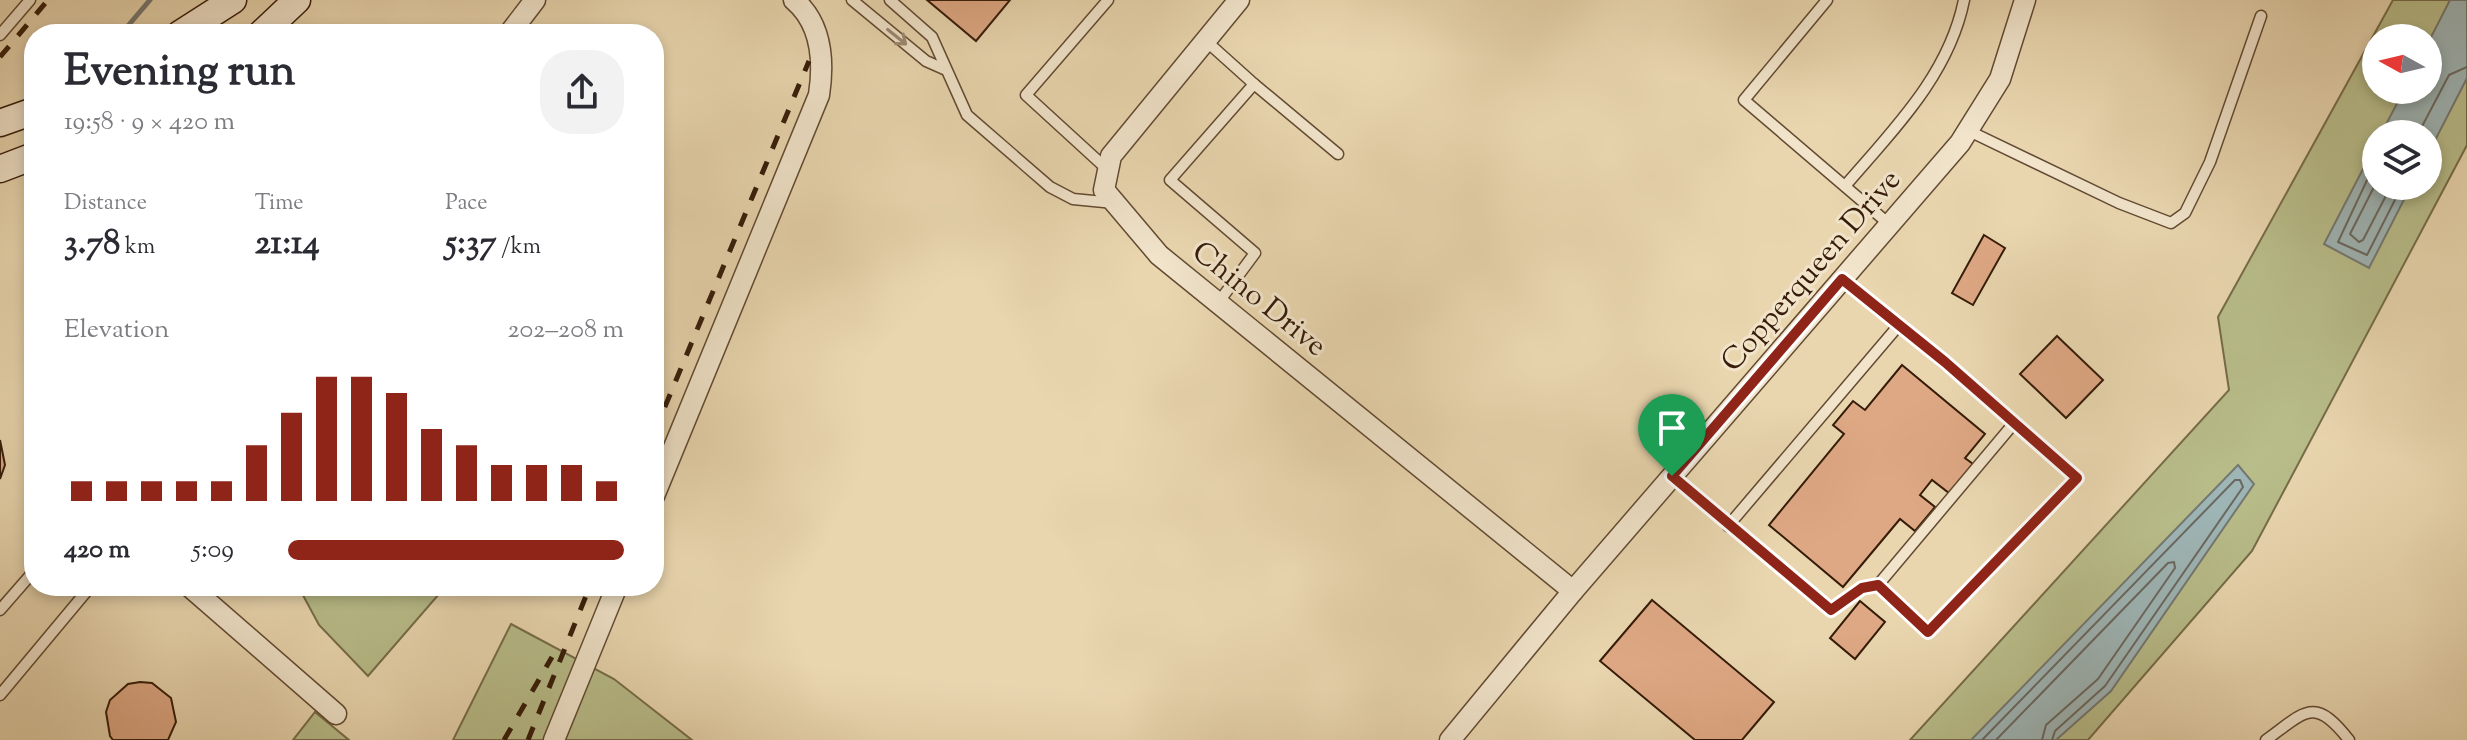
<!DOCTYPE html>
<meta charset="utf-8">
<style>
body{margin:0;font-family:"Sorts Mill Goudy",serif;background:#f2f2f3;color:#2b2b33;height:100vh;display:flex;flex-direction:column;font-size:30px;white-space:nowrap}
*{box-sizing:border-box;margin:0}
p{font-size:26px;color:#7c7c81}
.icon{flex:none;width:44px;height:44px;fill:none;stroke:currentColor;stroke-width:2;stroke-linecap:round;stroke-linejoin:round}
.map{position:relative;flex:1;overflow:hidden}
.side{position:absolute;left:24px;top:24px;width:640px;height:572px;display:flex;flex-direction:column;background:#fff;border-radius:32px;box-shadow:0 4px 12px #0003}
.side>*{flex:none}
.needle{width:52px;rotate:278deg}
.tools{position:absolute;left:2362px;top:24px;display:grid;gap:16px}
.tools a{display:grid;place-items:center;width:80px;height:80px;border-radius:50%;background:#fff;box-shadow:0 4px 12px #0003;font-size:40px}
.pin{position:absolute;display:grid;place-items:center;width:68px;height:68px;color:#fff;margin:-82px -34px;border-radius:50% 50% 50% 0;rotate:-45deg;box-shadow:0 0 8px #0007}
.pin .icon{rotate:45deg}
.round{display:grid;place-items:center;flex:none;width:84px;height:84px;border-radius:32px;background:#f2f2f3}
.head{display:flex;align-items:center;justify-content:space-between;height:136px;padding:0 40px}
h1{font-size:44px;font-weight:700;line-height:60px}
.metrics{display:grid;grid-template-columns:repeat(3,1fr);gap:12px;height:136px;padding:8px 40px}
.metrics div{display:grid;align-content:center}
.metrics b{font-size:34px;font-weight:700}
.metrics small{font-size:22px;font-weight:400}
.metrics p{font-size:22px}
.chart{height:224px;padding:16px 40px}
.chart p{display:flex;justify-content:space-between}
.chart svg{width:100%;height:144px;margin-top:8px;stroke:#8f2418;stroke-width:6}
ul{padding:0 40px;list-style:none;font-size:26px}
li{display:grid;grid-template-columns:128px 96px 1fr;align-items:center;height:60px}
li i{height:20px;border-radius:10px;background:#8f2418}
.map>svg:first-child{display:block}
.green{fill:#b8bd8a;stroke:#766c49;stroke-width:2;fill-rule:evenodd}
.water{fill:#9eb6b7;stroke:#747871;stroke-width:2}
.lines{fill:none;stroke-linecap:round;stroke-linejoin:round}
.shore{stroke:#6a6860;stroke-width:2}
.stream{stroke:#747871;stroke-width:5}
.building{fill:#dea884;stroke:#351b08;stroke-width:2}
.service-casing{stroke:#624a32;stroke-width:13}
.minor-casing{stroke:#624a32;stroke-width:23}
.secondary-casing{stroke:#351b08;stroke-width:29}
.service{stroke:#f1e4cb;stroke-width:10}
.minor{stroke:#f1e4cb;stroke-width:20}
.secondary{stroke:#f1e4cb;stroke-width:26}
.rail{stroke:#351b08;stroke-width:5;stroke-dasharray:14 14;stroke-linecap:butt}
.oneway{stroke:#9c8a73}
.route-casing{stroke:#fff;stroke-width:16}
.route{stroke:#8f2418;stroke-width:10}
.labels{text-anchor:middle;stroke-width:6;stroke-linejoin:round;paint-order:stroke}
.street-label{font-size:30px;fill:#351b08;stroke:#f1e4cb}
</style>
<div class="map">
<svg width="2467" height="740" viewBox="0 0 2467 740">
<rect width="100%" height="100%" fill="#e9d6af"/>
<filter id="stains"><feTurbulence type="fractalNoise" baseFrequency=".0025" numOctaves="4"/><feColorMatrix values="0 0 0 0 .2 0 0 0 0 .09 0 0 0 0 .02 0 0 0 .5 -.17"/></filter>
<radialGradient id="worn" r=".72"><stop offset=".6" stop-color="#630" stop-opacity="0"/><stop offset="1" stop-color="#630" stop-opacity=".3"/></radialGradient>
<g class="green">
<path d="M2393,0H2467V145L2252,551L2088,740H1910L2229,390L2218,317ZM2376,38H2428V90H2376ZM2376,134H2428V186H2376Z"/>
<path d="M298,586H446L368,676L319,625Z"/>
<path d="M511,624L614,679L692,740H453Z"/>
<path d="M315,712L349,740H293Z"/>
</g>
<g class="water">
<path d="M2450,0H2467V78L2428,154V134H2381L2404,90H2428V43Z"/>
<path d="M2376,144V186H2411L2369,268L2324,244Z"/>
<path d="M2238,465L2254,484L2111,691L2056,740H1971Z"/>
</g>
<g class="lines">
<g class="shore">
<path d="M2418,134L2449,75L2467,67"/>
<path d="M2376,161L2338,242L2367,255L2402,186"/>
<path d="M2376,183L2350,234L2359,242L2363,240L2391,186"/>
<path d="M1982,740L2235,480H2240L2243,487L2105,686L2055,731L2052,740"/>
<path d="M1996,740L2168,563L2174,562L2175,568L2098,679L2046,725L2042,740"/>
</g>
<g class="stream">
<path d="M121,34L150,0"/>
<path d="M24,149L34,137"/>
</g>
</g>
<g class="building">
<path d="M927,0H1010L976,41Z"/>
<path d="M1984,235L2005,248L1973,305L1952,293Z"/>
<path d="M2057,336L2103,380L2066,418L2020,374Z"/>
<path d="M1902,365L1985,434L1965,458L1973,464L1949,493L1932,480L1920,495L1935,507L1915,531L1900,519L1843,587L1769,525L1844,434L1833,425L1853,401L1865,410Z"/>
<path d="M0,440L5,465L0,479Z"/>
<path d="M1652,600L1774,702L1742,740H1695L1600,661Z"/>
<path d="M1860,601L1885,622L1855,659L1830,638Z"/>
<path d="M140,682L152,683L171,698L176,722L168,740H113L110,736L106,712L110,700L128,684Z"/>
</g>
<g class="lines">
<g class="service-casing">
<g id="service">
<path d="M852,0L926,61L944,69"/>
<path d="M890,0L932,37L967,115L1050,187L1073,199L1114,203"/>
<path d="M1108,0L1026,95L1108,170"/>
<path d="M1827,0L1744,100L1889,224"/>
<path d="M0,35L30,0"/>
<path d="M1205,40L1254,84L1170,180L1255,253L1218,303"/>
<path d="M1254,84L1338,154"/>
<path d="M1967,130L2119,203L2171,223L2185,213L2210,162L2261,16"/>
<path d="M1845,186C1893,130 1949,75 1964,0"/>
<path d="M1842,279C1922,344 2001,409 2077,478L1928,632L1878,585L2015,422"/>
<path d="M1672,476L1831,610L1862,588L1878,585"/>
<path d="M1728,526L1899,325"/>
<path d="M0,610L34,571"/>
<path d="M0,695L91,586"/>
<path d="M2266,740C2305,712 2314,695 2349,740"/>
</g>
</g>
<g class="minor-casing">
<g id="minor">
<path d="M1239,0L1111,156L1104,190L1159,255L1573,591"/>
<path d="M509,34L535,0"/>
<path d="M654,496L819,95C824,62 822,24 794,0"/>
<path d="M189,586L336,714"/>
<path d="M554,740L617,586"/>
<path d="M1450,740L1573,591L1960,143L2000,79L2025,0"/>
</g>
</g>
<g class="secondary-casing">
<g id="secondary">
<path d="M180,34L233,0"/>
<path d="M261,34L297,0"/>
<path d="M0,123L34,111"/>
<path d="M0,169L34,156"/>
</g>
</g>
<use href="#service" class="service"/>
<use href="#minor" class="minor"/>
<use href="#secondary" class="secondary"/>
<g class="rail">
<path d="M0,57L48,0"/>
<path d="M654,433L809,61"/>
<path d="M504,740L552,657"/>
<path d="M528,740L590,586"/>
</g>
</g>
<defs><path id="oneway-shaft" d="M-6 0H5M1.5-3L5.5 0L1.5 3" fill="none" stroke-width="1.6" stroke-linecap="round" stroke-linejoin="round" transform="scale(2)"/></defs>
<use class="oneway" href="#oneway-shaft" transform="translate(897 37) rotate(39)"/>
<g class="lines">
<g class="route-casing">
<path id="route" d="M1842,279L1945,362L2077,478L1928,632L1878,585L1862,588L1831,610L1672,476Z"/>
</g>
<use href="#route" class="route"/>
</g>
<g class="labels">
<g class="street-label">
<text transform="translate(1810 270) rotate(-49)" y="10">Copperqueen Drive</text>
<text transform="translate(1260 298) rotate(39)" y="10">Chino Drive</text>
</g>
</g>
<rect width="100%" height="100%" filter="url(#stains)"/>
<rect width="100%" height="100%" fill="url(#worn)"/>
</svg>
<div class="tools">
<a><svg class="needle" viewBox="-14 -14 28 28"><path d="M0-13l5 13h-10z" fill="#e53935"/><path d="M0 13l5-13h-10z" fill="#7c7c81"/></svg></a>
<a><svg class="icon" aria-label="layers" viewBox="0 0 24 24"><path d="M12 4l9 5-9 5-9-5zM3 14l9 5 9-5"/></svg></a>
</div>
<div class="pin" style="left:1672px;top:476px;background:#1e9e55"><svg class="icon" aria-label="arrive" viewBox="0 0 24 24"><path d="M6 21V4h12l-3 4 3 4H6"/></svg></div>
<section class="side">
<div class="head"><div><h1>Evening run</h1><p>19:58 · 9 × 420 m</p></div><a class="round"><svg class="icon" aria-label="share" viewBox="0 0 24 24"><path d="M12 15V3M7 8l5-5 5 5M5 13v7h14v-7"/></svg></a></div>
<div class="metrics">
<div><p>Distance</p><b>3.78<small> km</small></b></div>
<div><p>Time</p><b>21:14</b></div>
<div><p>Pace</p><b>5:37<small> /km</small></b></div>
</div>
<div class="chart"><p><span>Elevation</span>202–208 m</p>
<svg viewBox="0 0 160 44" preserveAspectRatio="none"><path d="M5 44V38M15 44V38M25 44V38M35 44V38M45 44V38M55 44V27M65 44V17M75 44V6M85 44V6M95 44V11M105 44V22M115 44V27M125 44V33M135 44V33M145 44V33M155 44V38"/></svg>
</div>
<ul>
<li><b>420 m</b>5:09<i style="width:100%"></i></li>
</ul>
</section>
</div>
